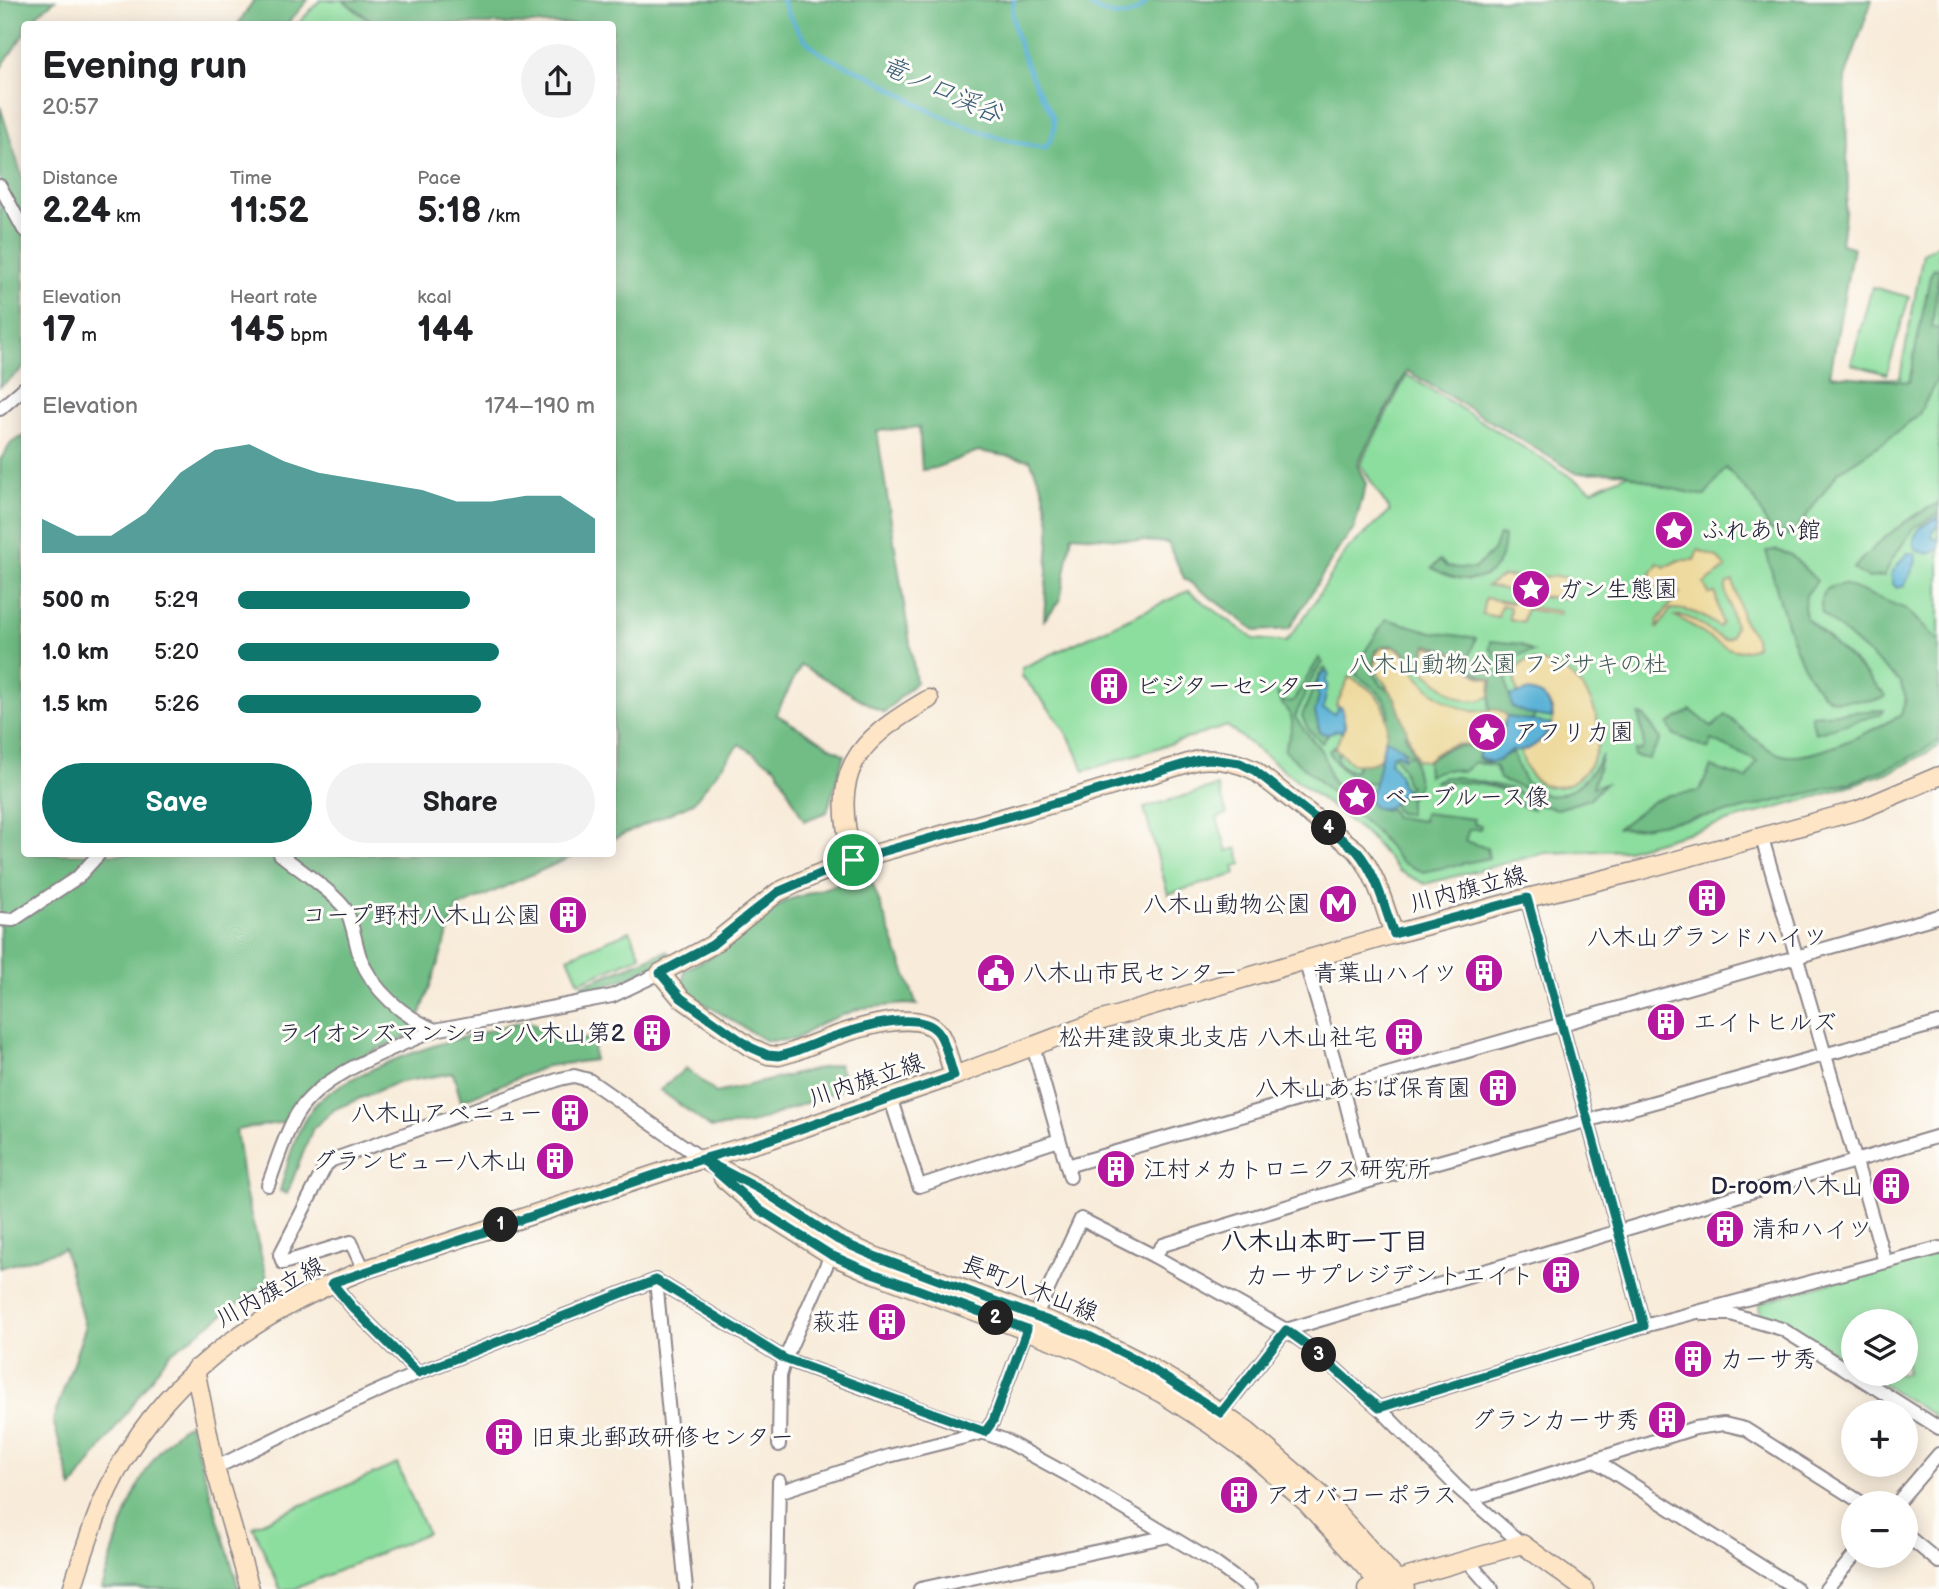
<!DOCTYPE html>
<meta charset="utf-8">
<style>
body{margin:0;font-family:"Balsamiq Sans","Klee One",sans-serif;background:#f2f2f2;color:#202124;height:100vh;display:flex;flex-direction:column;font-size:26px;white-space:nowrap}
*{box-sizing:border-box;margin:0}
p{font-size:23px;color:#757577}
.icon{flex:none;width:38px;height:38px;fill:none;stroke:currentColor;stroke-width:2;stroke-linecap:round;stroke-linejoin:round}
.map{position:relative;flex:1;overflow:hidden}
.panel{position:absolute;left:21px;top:21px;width:595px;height:836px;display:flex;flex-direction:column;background:#fff;border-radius:7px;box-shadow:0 4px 18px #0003}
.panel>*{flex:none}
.controls{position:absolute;left:1841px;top:1309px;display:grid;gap:14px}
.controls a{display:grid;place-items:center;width:77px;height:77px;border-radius:50%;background:#fff;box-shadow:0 4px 18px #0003;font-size:35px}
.pin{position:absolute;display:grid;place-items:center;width:60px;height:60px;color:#fff;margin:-30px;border:4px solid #fff;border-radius:50%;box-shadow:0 2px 7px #0007}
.km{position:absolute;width:35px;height:35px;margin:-18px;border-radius:50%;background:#222;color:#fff;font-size:19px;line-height:35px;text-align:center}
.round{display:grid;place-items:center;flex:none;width:74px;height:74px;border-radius:37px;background:#f2f2f2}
.headline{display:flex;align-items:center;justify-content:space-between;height:119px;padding:0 21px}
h1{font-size:38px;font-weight:700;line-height:52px}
.stats{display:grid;grid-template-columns:repeat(3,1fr);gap:10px;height:119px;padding:7px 21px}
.stats div{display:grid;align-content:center}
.stats b{font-size:35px;font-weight:700}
.stats small{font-size:19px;font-weight:400}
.stats p{font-size:19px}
.chart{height:196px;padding:14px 21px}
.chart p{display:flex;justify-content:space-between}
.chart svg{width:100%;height:126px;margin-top:7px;fill:#0f766e;opacity:.7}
.primary-button{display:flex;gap:14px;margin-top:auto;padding:14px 21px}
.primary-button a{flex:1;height:80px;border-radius:42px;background:#0f766e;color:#fff;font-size:28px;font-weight:700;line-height:80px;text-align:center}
.primary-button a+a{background:#f2f2f2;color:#202124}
ul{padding:0 21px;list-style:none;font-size:23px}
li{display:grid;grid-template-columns:112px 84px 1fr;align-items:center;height:52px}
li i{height:18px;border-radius:9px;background:#0f766e}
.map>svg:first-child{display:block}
.green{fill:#8cde9e;stroke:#57806c;stroke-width:2}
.forest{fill:#71bd85;stroke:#4a7060;stroke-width:2}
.sand{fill:#eeda9e;stroke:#887e6c;stroke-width:2}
.water{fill:#5bb2d7;stroke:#3e6a89;stroke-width:2}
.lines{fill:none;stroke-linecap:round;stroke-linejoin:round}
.stream{stroke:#5bb2d7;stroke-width:4.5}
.street-casing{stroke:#8d868a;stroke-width:16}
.secondary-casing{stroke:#8d868a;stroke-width:21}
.street{stroke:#fff;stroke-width:12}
.secondary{stroke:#fde5c5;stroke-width:18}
.route-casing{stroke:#fff;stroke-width:14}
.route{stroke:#0f766e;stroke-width:9}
.labels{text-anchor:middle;stroke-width:6;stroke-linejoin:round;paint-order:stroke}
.poi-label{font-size:24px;fill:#22223b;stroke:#fdfcf7;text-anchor:start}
.park-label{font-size:24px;fill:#425a59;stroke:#fdfcf7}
.street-label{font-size:24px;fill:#22223b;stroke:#fdfcf7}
.water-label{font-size:26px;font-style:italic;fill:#395c79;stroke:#fdfcf7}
.neighbourhood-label{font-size:26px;font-weight:bold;fill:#22223b;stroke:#fdfcf7}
</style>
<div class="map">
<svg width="1939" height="1589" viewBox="0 0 1939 1589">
<rect width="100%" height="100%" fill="#fdfcf7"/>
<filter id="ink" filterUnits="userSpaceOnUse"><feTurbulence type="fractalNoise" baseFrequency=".0143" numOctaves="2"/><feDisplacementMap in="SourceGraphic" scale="14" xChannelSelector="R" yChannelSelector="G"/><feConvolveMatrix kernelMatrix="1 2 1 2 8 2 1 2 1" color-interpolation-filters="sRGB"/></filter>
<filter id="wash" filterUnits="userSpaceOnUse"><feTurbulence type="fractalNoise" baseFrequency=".00686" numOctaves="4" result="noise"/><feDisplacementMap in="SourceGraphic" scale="28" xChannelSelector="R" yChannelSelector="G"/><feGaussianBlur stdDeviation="1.57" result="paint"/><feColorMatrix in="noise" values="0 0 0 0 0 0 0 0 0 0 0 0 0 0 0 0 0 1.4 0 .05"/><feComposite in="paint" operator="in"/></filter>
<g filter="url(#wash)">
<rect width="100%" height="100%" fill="#f8ebd9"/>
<g class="green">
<path d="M320,0H343L372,24H298Z"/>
<path d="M1939,244V746L1895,770L1822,795L1627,850L1545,853L1425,884L1399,871L1370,837L1227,726L1084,771C1072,733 1047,706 1022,676V668L1188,591L1254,639L1286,642L1310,609L1347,550L1390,511L1360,464L1407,375L1592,490L1628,474L1757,382L1900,378L1923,253Z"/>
<path d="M1872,287L1909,297L1887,374L1851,364Z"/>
<path d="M1218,786L1227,814L1217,818L1227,851L1237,848L1242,864L1234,866L1236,874L1168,894L1144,808Z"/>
<path d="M630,931L641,956L579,982L568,957Z"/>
<path d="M1939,1251V1419L1867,1374H1906V1321H1853V1365L1791,1326L1760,1315L1759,1303Z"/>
<path d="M397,1464L427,1533L295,1589H280L253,1526Z"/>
</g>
<g class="forest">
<path d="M0,0H55L38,14L31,24H24V34L0,69Z"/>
<path d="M254,0H308L287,24H238Z"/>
<path d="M343,0H1872L1845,78L1848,189L1841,244L1853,247L1830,375L1909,382L1930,276L1934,268L1939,270L1932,327L1939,329L1937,380L1919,414L1887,440L1838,472L1792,536L1769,529L1756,501L1726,468L1705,496L1663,487L1622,472L1576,473L1407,371L1357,464L1366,484L1354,529L1341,545L1289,629L1256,631L1184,578L1168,543L1072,535L1060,601L1044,620L1050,523L1043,489L1030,460L978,451L935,468L922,470L919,427L877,431L916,682L884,713L801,665L776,714L844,755L827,812L804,821L776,767L739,744L693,803L613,839L612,24H376Z"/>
<path d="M0,106L24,183V368L0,387Z"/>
<path d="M24,436V854H578L457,908L414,1033C365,1056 311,1072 284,1122L236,1130L245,1192L268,1282L169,1354L72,1488L53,1420L85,1328L64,1249L0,1268V460L12,442Z"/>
<path d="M1939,503V513L1914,528L1893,558L1884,576L1868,578L1853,569C1878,541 1904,519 1939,503Z"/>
<path d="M1499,535L1504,536C1503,544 1503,556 1498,563C1483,588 1452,580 1432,568L1440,560L1447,567L1474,569L1493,551Z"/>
<path d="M1775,550L1791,555L1817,581L1806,595L1804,606L1806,618L1855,663L1886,696C1877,703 1866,700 1855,700C1849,700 1839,702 1833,700C1798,688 1776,584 1766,551Z"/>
<path d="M1844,584L1906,609L1939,642V741L1896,765L1849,783L1736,811L1630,829L1618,828L1654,801L1670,795L1699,791L1711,767L1747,779L1757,761L1712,740L1708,749L1673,734L1668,724L1691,710L1712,727L1726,715C1742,728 1760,746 1779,754C1806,765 1875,729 1901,715L1906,698L1900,682L1822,613C1818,592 1824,587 1844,584Z"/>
<path d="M1386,619L1432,632L1476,638L1469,657L1477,666L1484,667L1490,664L1494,653L1490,649L1491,641L1520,644L1533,652C1507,654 1503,674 1509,696L1536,713L1530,727L1499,719L1489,707L1492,680C1470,672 1470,666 1455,654C1447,648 1436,647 1427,645L1421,658C1407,665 1399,633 1376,651L1373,667L1375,675L1382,686L1396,693L1412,731L1405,735C1416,751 1413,767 1419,784L1409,800V814L1398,813L1393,804L1410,786L1406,783L1403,770L1394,754L1397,753L1403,757L1411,755L1391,742L1377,782C1358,786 1336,768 1329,751L1334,746L1341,752L1337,755C1337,765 1345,769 1354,772L1383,720L1389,716C1389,696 1370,685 1356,675L1359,661Z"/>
<path d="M1319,658L1323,663L1314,674L1295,717C1303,730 1314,740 1322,752C1333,768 1322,790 1354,789L1351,797L1360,801L1364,790L1370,792L1380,810L1391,809L1395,817L1423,821L1424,813L1474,819V824L1481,825L1480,829H1469L1465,841L1487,848L1489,858L1423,872L1401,862L1375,831L1284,750C1287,741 1295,726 1291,717C1287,707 1279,705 1277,692L1284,702L1293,701Z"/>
<path d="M1325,668L1327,671L1320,677C1319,697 1315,712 1319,732L1329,733L1322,743L1308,729L1302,716L1319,674Z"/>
<path d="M1884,710L1881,714L1815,733L1811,715Z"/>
<path d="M1639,715L1644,716L1661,739L1649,759L1634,756L1635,750H1641L1644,746Z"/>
<path d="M1463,746L1480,748L1478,758C1492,769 1501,756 1513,752C1517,762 1520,775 1527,783C1555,813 1589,782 1602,755L1593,787L1605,784L1589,799L1558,809L1538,805L1523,788L1500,779L1495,766L1475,762L1463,772C1450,768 1440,769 1428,776L1427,761L1448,748Z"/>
<path d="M1443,777H1457L1514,789L1522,795L1533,809C1514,806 1520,799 1506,792C1489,783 1452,781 1433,782Z"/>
<path d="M869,874L917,1005L906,1004L861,1008L824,1022L794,1040L766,1041L692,996L684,984V970L717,954L785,901Z"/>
<path d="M667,951L669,956L633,976L586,992L582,985Z"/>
<path d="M528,1021L562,1042L593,1038L594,1060L547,1066L461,1101L453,1073L396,1083L335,1109L313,1128L287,1194L280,1191C288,1163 294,1132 313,1107C324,1094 341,1085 356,1077C411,1049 468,1035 528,1021Z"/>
<path d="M838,1064L848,1087L750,1124L711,1128L660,1090L686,1068L716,1093Z"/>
<path d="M189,1423L239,1589H102C117,1537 140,1453 189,1423Z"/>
</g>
<g class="sand">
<path d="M1698,550L1717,557L1726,568L1704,584L1709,594L1715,593L1722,623L1719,627C1703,615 1691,609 1671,609L1657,629L1658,620L1680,593L1647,588L1650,575L1658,563L1665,567L1679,560H1694Z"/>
<path d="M1503,576L1566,577L1562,599L1528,594L1526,606L1560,612L1559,615L1526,609L1523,622L1509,619L1510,607L1501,605L1498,617L1482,614L1485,598L1512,603L1513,591L1487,586Z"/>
<path d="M1733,581L1743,620L1755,638L1756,646C1729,664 1699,625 1675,616C1693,613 1709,634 1725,640L1731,637L1735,627L1725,589L1727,583Z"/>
<path d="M1427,646L1450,652L1476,675L1491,680L1490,696C1464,711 1442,686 1423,670L1422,659Z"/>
<path d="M1393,647C1409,653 1408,663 1417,675C1424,685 1435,694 1446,701C1453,705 1464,709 1472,711C1489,713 1493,703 1508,717L1505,720L1500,740C1483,751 1468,740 1450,746C1441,748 1433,756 1426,761L1417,760L1395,698L1375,669L1376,654L1381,648Z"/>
<path d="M1529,660C1554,662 1574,673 1587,694C1631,768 1537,828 1521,751C1531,746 1546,740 1551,728C1560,705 1539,687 1518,694C1513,679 1512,666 1529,660Z"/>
<path d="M1349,677C1362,683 1376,692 1383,705C1390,717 1387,748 1379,759C1372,766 1361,764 1352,764L1335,748L1345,726L1342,708L1336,706Z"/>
</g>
<g class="water">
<path d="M1939,517V527L1935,528L1932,534L1934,539H1939V548L1929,554L1918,551L1914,546C1912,530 1926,523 1939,517Z"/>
<path d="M1907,553L1915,554C1919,562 1908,577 1904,586L1897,588L1893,584L1891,574Z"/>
<path d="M1327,671L1329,675L1325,682L1328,684L1323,709L1334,714L1339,707L1342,708L1345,726L1341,732L1338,730L1326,734L1320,732L1315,712L1319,697L1316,688L1320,677Z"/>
<path d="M1526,691C1542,692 1551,701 1552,718L1528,714L1512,707L1510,696Z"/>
<path d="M1508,717L1552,724C1549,735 1533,749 1521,751C1517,752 1513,750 1510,751L1498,761L1490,762L1479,757C1478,745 1492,746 1500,740L1505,720Z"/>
<path d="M1385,739L1401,748L1404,754L1403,758L1397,753L1392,755L1390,762L1399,774L1401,784L1406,789C1395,800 1389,815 1372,806L1369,798L1376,780Z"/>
</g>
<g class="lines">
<g class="stream">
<path d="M782,0C791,20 801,39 819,52C834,62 852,67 868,75C887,84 904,97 923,107C959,126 1005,142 1045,148C1066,122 1046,107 1035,84C1025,62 1008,23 1014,0"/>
<path d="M1082,0C1103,16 1130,26 1148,0"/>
</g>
</g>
</g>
<g filter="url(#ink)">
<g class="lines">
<g class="street-casing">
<g id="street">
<path d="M0,186L24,230"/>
<path d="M0,409L24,388"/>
<path d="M1762,838L1885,1262"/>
<path d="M280,854C297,868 335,893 346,910C353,923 355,942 360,957C373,991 403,1016 435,1030L612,996L660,973"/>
<path d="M1527,898L1644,1326"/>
<path d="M0,919L13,920L78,877L99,854"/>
<path d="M1305,960L1342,1087L1366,1182"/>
<path d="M1033,1046L1070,1177"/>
<path d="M890,1097L919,1186L1059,1140"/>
<path d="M1067,1166L1939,916"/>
<path d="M268,1185C277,1162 284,1135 297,1114C322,1073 393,1049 435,1030"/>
<path d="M1154,1256L1163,1245L1366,1182L1939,1023"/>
<path d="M364,1270L351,1242L283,1263L280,1255L326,1165L332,1160L560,1079L574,1076L589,1080L702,1159"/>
<path d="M656,1280L686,1589"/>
<path d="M332,1283L352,1307L418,1373"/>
<path d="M1704,1314H1731L1782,1329L1939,1428"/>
<path d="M1036,1315L1081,1219L1154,1256L1286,1330L1314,1350L1379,1408L1458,1488L1522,1544"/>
<path d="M1379,1408L1644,1326L1939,1248"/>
<path d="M1221,1413L1286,1330L1939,1136"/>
<path d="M779,1445L780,1376L785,1359L831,1255"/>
<path d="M1594,1460L1797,1589"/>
<path d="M215,1468L305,1424L418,1373L656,1280L785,1359L1004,1440L1070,1476L1213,1562L1250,1589"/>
<path d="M779,1492L889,1456L985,1432L993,1421L1027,1329"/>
<path d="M1471,1499L1695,1428L1724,1424L1745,1429L1862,1503"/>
<path d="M1897,1503L1939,1454"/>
<path d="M1906,1535L1939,1562"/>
<path d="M1467,1560L1492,1589"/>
<path d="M777,1589L779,1481"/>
<path d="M920,1589L1169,1536"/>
<path d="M1826,1589L1854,1556"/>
</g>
</g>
<g class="secondary-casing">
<g id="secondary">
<path d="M853,860C830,771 853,743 929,699"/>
<path d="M954,1076C950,1065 945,1039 937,1031C912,1003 822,1040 793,1052L779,1056L768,1055L750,1047L681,998L660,973L712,945L778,892L815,875L853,860L1066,800L1198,760C1218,758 1235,761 1254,770L1357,851C1377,875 1384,906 1394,934"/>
<path d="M702,1159L763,1191L838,1240L874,1256L1089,1336L1139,1361L1177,1383L1248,1432L1320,1494L1405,1589"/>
<path d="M723,1178L760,1210L831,1255L868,1271L1081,1351L1161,1393L1211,1425L1251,1454L1306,1502L1385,1589"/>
<path d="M195,1369L215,1468L250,1589"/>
<path d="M72,1589C83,1555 93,1521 108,1489C160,1378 253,1315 364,1270L702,1159L768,1140L954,1076L1099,1021L1394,934L1527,898L1634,872L1859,810L1939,776"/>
<path d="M1367,1589L1522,1544L1584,1589"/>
</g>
</g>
<use href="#street" class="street"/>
<use href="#secondary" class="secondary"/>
</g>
</g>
<g class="lines" filter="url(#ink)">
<g class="route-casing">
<path id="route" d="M853,860L778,892L712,945L660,973L681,998L750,1047L768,1055L779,1056L793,1052C822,1040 912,1003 937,1031C945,1039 950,1065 954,1076L768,1140L702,1159L332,1283L352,1307L418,1373L656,1280L785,1359L985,1432L993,1421L1027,1329L867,1271L831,1255L760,1210L702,1159L763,1191L838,1240L874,1256L1089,1336L1139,1361L1221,1413L1286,1330L1314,1350L1379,1408L1644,1326L1527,898L1394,934C1384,906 1377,875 1357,851L1254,770L1240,763L1211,759L1198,760L1066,800L853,860"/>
</g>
<use href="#route" class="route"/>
</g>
<defs>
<g id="sight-disc" transform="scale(2.0125)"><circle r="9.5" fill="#b5179e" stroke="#fdfcf7"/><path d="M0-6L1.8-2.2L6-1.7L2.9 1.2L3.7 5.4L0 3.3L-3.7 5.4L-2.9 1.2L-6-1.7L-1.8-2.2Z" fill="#fff"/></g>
<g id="building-disc" transform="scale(2.0125)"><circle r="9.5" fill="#b5179e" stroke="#fdfcf7"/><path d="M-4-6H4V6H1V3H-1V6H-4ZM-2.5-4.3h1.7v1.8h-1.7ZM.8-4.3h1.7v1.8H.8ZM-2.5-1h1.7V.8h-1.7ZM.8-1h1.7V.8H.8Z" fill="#fff"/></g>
<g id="metro-disc" transform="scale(2.0125)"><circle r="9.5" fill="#b5179e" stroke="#fdfcf7"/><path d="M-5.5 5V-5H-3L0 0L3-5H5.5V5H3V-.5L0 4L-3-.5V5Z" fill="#fff"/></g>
<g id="civic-disc" transform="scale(2.0125)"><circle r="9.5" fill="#b5179e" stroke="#fdfcf7"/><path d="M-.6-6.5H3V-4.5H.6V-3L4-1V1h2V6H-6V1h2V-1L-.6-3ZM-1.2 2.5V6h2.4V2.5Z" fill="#fff"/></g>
</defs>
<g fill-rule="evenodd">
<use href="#sight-disc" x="1674" y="530"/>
<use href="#sight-disc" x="1531" y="589"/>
<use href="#building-disc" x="1109" y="686"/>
<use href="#sight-disc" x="1487" y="732"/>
<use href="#sight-disc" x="1357" y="797"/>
<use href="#building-disc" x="1707" y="898"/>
<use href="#metro-disc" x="1338" y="904"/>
<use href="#building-disc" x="568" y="915"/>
<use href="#civic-disc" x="996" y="973"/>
<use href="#building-disc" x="1484" y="973"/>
<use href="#building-disc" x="1666" y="1022"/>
<use href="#building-disc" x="652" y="1033"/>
<use href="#building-disc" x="1404" y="1037"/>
<use href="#building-disc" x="1498" y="1088"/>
<use href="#building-disc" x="570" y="1113"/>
<use href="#building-disc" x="555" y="1161"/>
<use href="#building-disc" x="1116" y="1169"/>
<use href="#building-disc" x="1891" y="1186"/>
<use href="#building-disc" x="1725" y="1229"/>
<use href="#building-disc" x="1561" y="1275"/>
<use href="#building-disc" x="887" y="1322"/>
<use href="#building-disc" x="1693" y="1359"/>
<use href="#building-disc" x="1667" y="1420"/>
<use href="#building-disc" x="504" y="1437"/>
<use href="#building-disc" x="1239" y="1495"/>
</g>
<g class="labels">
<g class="poi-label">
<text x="1701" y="538">ふれあい館</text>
<text x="1558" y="597">ガン生態園</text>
<text x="1136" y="694">ビジターセンター</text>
<text x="1514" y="740">アフリカ園</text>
<text x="1384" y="805">ベーブルース像</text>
<text x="1311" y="912" text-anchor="end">八木山動物公園</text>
<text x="541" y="923" text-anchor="end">コープ野村八木山公園</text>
<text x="1707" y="945" text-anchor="middle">八木山グランドハイツ</text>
<text x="1023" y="981">八木山市民センター</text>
<text x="1457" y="981" text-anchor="end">青葉山ハイツ</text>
<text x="1693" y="1030">エイトヒルズ</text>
<text x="625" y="1041" text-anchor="end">ライオンズマンション八木山第2</text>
<text x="1377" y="1045" text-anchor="end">松井建設東北支店 八木山社宅</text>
<text x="1471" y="1096" text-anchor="end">八木山あおば保育園</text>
<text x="543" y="1121" text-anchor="end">八木山アベニュー</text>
<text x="528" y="1169" text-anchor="end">グランビュー八木山</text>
<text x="1143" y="1177">江村メカトロニクス研究所</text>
<text x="1864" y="1194" text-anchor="end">D-room八木山</text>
<text x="1752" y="1237">清和ハイツ</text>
<text x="1534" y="1283" text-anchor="end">カーサプレジデントエイト</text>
<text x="860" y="1330" text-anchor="end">萩荘</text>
<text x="1720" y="1367">カーサ秀</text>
<text x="1640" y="1428" text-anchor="end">グランカーサ秀</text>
<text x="531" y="1445">旧東北郵政研修センター</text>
<text x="1266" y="1503">アオバコーポラス</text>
</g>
<g class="park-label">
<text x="1508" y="672">八木山動物公園 フジサキの杜</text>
</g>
<g class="street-label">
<text transform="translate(1468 889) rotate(-15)" y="8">川内旗立線</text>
<text transform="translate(866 1080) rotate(-19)" y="8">川内旗立線</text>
<text transform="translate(1030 1288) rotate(21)" y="8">長町八木山線</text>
<text transform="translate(270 1292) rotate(-29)" y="8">川内旗立線</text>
</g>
<g class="water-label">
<text transform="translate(942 89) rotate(24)" y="9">竜ノ口渓谷</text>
</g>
<g class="neighbourhood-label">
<text x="1325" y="1250">八木山本町一丁目</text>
</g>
</g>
</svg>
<div class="controls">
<a><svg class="icon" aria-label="layers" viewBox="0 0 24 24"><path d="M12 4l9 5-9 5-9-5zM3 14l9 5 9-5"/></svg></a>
<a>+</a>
<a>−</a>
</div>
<div class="pin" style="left:853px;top:860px;background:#1e9e55"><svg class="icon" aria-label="arrive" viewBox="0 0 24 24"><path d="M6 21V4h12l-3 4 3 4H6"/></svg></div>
<b class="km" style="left:501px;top:1225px">1</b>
<b class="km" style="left:996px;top:1318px">2</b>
<b class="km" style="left:1319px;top:1355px">3</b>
<b class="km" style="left:1329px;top:828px">4</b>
<section class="panel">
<div class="headline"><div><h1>Evening run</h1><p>20:57</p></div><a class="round"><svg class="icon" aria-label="share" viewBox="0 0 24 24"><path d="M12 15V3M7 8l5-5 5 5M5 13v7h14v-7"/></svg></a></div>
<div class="stats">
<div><p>Distance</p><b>2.24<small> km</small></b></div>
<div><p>Time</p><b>11:52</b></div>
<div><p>Pace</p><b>5:18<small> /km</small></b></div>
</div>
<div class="stats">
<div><p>Elevation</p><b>17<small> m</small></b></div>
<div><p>Heart rate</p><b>145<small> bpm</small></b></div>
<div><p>kcal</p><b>144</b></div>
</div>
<div class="chart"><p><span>Elevation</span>174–190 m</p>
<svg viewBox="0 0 160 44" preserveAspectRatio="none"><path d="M0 44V32L10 38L20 38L30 30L40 16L50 8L60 6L70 12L80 16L90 18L100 20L110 22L120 26L130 26L140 24L150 24L160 32V44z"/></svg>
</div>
<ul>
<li><b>500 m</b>5:29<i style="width:65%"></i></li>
<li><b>1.0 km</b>5:20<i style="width:73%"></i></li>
<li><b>1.5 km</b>5:26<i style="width:68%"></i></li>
</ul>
<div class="primary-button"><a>Save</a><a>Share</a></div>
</section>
</div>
